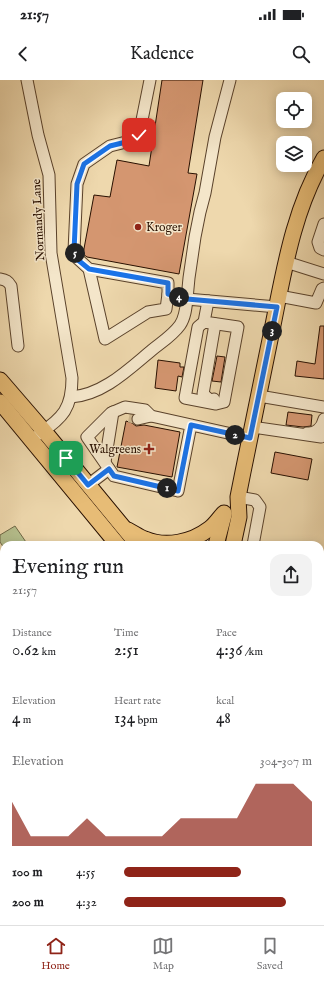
<!DOCTYPE html>
<meta charset="utf-8">
<style>
body{margin:0;font-family:"IM FELL English",serif;background:#f2f2f2;color:#202124;height:100vh;display:flex;flex-direction:column;font-size:15px;white-space:nowrap}
*{box-sizing:border-box;margin:0}
p{font-size:13px;color:#757577}
.icon{flex:none;width:22px;height:22px;fill:none;stroke:currentColor;stroke-width:2;stroke-linecap:round;stroke-linejoin:round}
.map{position:relative;flex:1;overflow:hidden}
.drawer{position:absolute;left:0px;top:461px;width:324px;height:384px;display:flex;flex-direction:column;background:#fff;border-radius:12px 12px 0 0;box-shadow:0 2px 10px #0003}
.drawer>*{flex:none}
.controls{position:absolute;left:276px;top:12px;display:grid;gap:8px}
.controls a{display:grid;place-items:center;width:36px;height:36px;border-radius:8px;background:#fff;box-shadow:0 2px 10px #0003;font-size:20px}
.pin{position:absolute;display:grid;place-items:center;width:34px;height:34px;color:#fff;margin:-17px;border-radius:8px;box-shadow:0 2px 6px #0006}
.km{position:absolute;width:20px;height:20px;margin:-10px;border-radius:50%;background:#222;color:#fff;font-size:11px;line-height:20px;text-align:center}
.round{display:grid;place-items:center;flex:none;width:42px;height:42px;border-radius:12px;background:#f2f2f2}
.summary{display:flex;align-items:center;justify-content:space-between;height:68px;padding:0 12px}
h1{font-size:22px;font-weight:600;line-height:30px}
.metrics{display:grid;grid-template-columns:repeat(3,1fr);gap:6px;height:68px;padding:4px 12px}
.metrics div{display:grid;align-content:center}
.metrics b{font-size:17px;font-weight:600}
.metrics small{font-size:11px;font-weight:400}
.metrics p{font-size:11px}
.chart{height:112px;padding:8px 12px}
.chart p{display:flex;justify-content:space-between}
.chart svg{width:100%;height:72px;margin-top:4px;fill:#8f2418;opacity:.7}
ul{padding:0 12px;list-style:none;font-size:13px}
li{display:grid;grid-template-columns:64px 48px 1fr;align-items:center;height:30px}
li i{height:10px;border-radius:5px;background:#8f2418}
.status{display:flex;justify-content:space-between;align-items:center;height:28px;padding:0 20px;background:#fff;direction:ltr}
.status svg{height:11px;fill:currentColor}
header{display:flex;justify-content:space-between;align-items:center;height:52px;padding:0 12px;background:#fff;font-size:18px;font-weight:600}
.dock{display:flex;justify-content:space-around;align-items:center;height:56px;border-top:1px solid #e0e0e0;background:#fff;font-size:11px;color:#757577}
.dock a{display:grid;justify-items:center;gap:2px}
.dock .current{color:#8f2418}
.map>svg:first-child{display:block}
.green{fill:#b5bf8d;stroke:#6f6846}
.building{fill:#d49670;stroke:#291000}
.lines{fill:none;stroke-linecap:round;stroke-linejoin:round}
.minor-tunnel{stroke:#d0ba93;stroke-width:11;stroke-dasharray:11 5.5;stroke-linecap:butt}
.minor-casing{stroke:#5a422b;stroke-width:13}
.major-casing{stroke:#291000;stroke-width:17}
.minor{stroke:#f4e6ca;stroke-width:11}
.major{stroke:#e7bc76;stroke-width:15}
.route-casing{stroke:#fff;stroke-width:8}
.route{stroke:#1a73e8;stroke-width:5}
.poi-dot{fill:#8f2418;stroke:#f4e6ca;stroke-width:1.5}
.labels{text-anchor:middle;stroke-width:3;stroke-linejoin:round;paint-order:stroke}
.street-label{font-size:12px;fill:#291000;stroke:#f4e6ca}
.poi-label{font-size:12px;fill:#291000;stroke:#f4e6ca;text-anchor:start}
</style>
<div class="status"><b>21:57</b><svg viewBox="0 0 49 12"><path d="M0 12V9h3v3zM5 12V6h3v6zM10 12V3h3v9zM15 12V0h3v12zM26 1h20v11H26zM47 4h2v5h-2z"/></svg></div>
<header><svg class="icon" aria-label="back" viewBox="0 0 24 24"><path d="M15 5l-7 7 7 7"/></svg>Kadence<svg class="icon" aria-label="search" viewBox="0 0 24 24"><circle cx="10" cy="10" r="6"/><path d="M15 15l6 6"/></svg></header>
<div class="map">
<svg width="324" height="845" viewBox="0 0 324 845">
<rect width="100%" height="100%" fill="#eed8ad"/>
<filter id="stains"><feTurbulence type="fractalNoise" baseFrequency=".005" numOctaves="4"/><feColorMatrix values="0 0 0 0 .2 0 0 0 0 .09 0 0 0 0 .02 0 0 0 .5 -.17"/></filter>
<radialGradient id="worn" r=".72"><stop offset=".6" stop-color="#630" stop-opacity="0"/><stop offset="1" stop-color="#630" stop-opacity=".3"/></radialGradient>
<path class="green" d="M15,446L28,465H4V468L0,462V455Z"/>
<g class="building">
<path d="M162,0H203L188,93L197,94L179,194L87,177L83,174L94,115L110,117L117,80L149,86Z"/>
<path d="M320,246H324V299L295,296L297,281L315,284Z"/>
<path d="M217,276L225,277L221,302L212,301Z"/>
<path d="M158,280L180,283V287H184L182,297L178,296L176,311L155,308Z"/>
<path d="M288,332L312,335L311,346L303,347L286,345Z"/>
<path d="M126,341L132,343L136,346L144,345L180,352L172,397L117,387Z"/>
<path d="M275,372L312,379L308,400L271,393Z"/>
</g>
<g class="lines">
<path class="minor-tunnel" d="M129,337L138,339"/>
<g class="minor-casing">
<g id="minor">
<path d="M27,0L38,55L49,95L51,173L72,298C72,328 63,338 39,354"/>
<path d="M150,0L139,55L130,61L110,66L84,84L77,104L74,171L78,179L89,189L168,203V214L187,219L189,198L195,157L200,132L205,113L215,57L230,0"/>
<path d="M324,144L318,162L320,168L324,170"/>
<path d="M286,182L324,194"/>
<path d="M89,189L105,259L148,232L166,229L168,214"/>
<path d="M0,199C6,200 8,201 11,206L18,266"/>
<path d="M279,216L316,223L322,209L324,208"/>
<path d="M204,242L198,247L185,318L216,324L224,322L238,247L204,242L208,221"/>
<path d="M259,316L324,327"/>
<path d="M71,317C103,315 129,289 152,270C162,262 173,255 180,245C185,238 186,228 187,219L277,227"/>
<path d="M214,319L210,320L203,314L215,244"/>
<path d="M138,339L151,336"/>
<path d="M191,345L178,411L114,396L87,357L111,333L125,327L145,330L151,336L250,358"/>
<path d="M252,347L321,357L324,354"/>
<path d="M307,353C316,354 322,347 324,339"/>
<path d="M105,382L113,332"/>
<path d="M88,405L109,389"/>
<path d="M238,417L255,420L260,427L253,465"/>
<path d="M0,488L4,496"/>
<path d="M0,515L2,528L0,531"/>
<path d="M320,519L324,520"/>
<path d="M0,545L4,542"/>
<path d="M320,577L324,579"/>
<path d="M320,598L324,600"/>
<path d="M0,652L4,651"/>
<path d="M320,677L324,679"/>
<path d="M320,698L324,687"/>
<path d="M0,715L4,714"/>
<path d="M0,750L4,753"/>
<path d="M34,841L39,845"/>
<path d="M81,841L86,845"/>
<path d="M123,841L124,845"/>
<path d="M105,845L108,841"/>
</g>
</g>
<g class="major-casing">
<g id="major">
<path d="M0,300L44,351L138,465"/>
<path d="M0,322L118,465"/>
<path d="M128,450C134,453 139,457 145,459C166,468 192,462 209,449C215,445 219,438 224,433"/>
<path d="M216,465L224,435"/>
<path d="M233,465L239,437L238,417C249,361 261,305 272,250C284,191 293,131 324,78"/>
<path d="M320,628L324,630"/>
<path d="M320,647L324,648"/>
<path d="M64,845L67,841"/>
</g>
</g>
<use href="#minor" class="minor"/>
<use href="#major" class="major"/>
</g>
<g class="lines">
<g class="route-casing">
<path id="route" d="M66,378L88,405L109,389L114,396L178,411L191,345L250,358L277,227L187,219L168,214V203L89,189L78,180L74,171L77,104L84,84L110,66L130,61L139,55"/>
</g>
<use href="#route" class="route"/>
</g>
<g class="poi-dot">
<circle cx="138" cy="147" r="4"/>
<path d="M147 363h4v4h4v4h-4v4h-4v-4h-4v-4h4z"/>
</g>
<g class="labels">
<g class="street-label">
<text transform="translate(38 140) rotate(-93)" y="4">Normandy Lane</text>
</g>
<g class="poi-label">
<text x="146" y="151">Kroger</text>
<text x="141" y="373" text-anchor="end">Walgreens</text>
</g>
</g>
<rect width="100%" height="100%" filter="url(#stains)"/>
<rect width="100%" height="100%" fill="url(#worn)"/>
</svg>
<div class="controls">
<a><svg class="icon" aria-label="locate" viewBox="0 0 24 24"><circle cx="12" cy="12" r="6"/><path d="M12 2v4M12 18v4M2 12h4M18 12h4"/></svg></a>
<a><svg class="icon" aria-label="layers" viewBox="0 0 24 24"><path d="M12 4l9 5-9 5-9-5zM3 14l9 5 9-5"/></svg></a>
</div>
<div class="pin" style="left:66px;top:378px;background:#1e9e55"><svg class="icon" aria-label="arrive" viewBox="0 0 24 24"><path d="M6 21V4h12l-3 4 3 4H6"/></svg></div>
<div class="pin" style="left:139px;top:55px;background:#d93025"><svg class="icon" aria-label="check" viewBox="0 0 24 24"><path d="M5 12l5 5 9-10"/></svg></div>
<b class="km" style="left:167px;top:408px">1</b>
<b class="km" style="left:235px;top:355px">2</b>
<b class="km" style="left:272px;top:251px">3</b>
<b class="km" style="left:179px;top:217px">4</b>
<b class="km" style="left:75px;top:173px">5</b>
<section class="drawer">
<div class="summary"><div><h1>Evening run</h1><p>21:57</p></div><a class="round"><svg class="icon" aria-label="share" viewBox="0 0 24 24"><path d="M12 15V3M7 8l5-5 5 5M5 13v7h14v-7"/></svg></a></div>
<div class="metrics">
<div><p>Distance</p><b>0.62<small> km</small></b></div>
<div><p>Time</p><b>2:51</b></div>
<div><p>Pace</p><b>4:36<small> /km</small></b></div>
</div>
<div class="metrics">
<div><p>Elevation</p><b>4<small> m</small></b></div>
<div><p>Heart rate</p><b>134<small> bpm</small></b></div>
<div><p>kcal</p><b>48</b></div>
</div>
<div class="chart"><p><span>Elevation</span>304–307 m</p>
<svg viewBox="0 0 160 44" preserveAspectRatio="none"><path d="M0 44V17L10 38L20 38L30 38L40 27L50 38L60 38L70 38L80 38L90 27L100 27L110 27L120 27L130 6L140 6L150 6L160 17V44z"/></svg>
</div>
<ul>
<li><b>100 m</b>4:55<i style="width:62%"></i></li>
<li><b>200 m</b>4:32<i style="width:86%"></i></li>
</ul>
</section>
</div>
<nav class="dock">
<a class="current"><svg class="icon" aria-label="home" viewBox="0 0 24 24"><path d="M3 11l9-7 9 7M6 9v11h12V9"/></svg>Home</a>
<a><svg class="icon" aria-label="map" viewBox="0 0 24 24"><path d="M3 6l6-2 6 2 6-2v14l-6 2-6-2-6 2zM9 4v14M15 6v14"/></svg>Map</a>
<a><svg class="icon" aria-label="saved" viewBox="0 0 24 24"><path d="M7 4h10v16l-5-4-5 4z"/></svg>Saved</a>
</nav>
